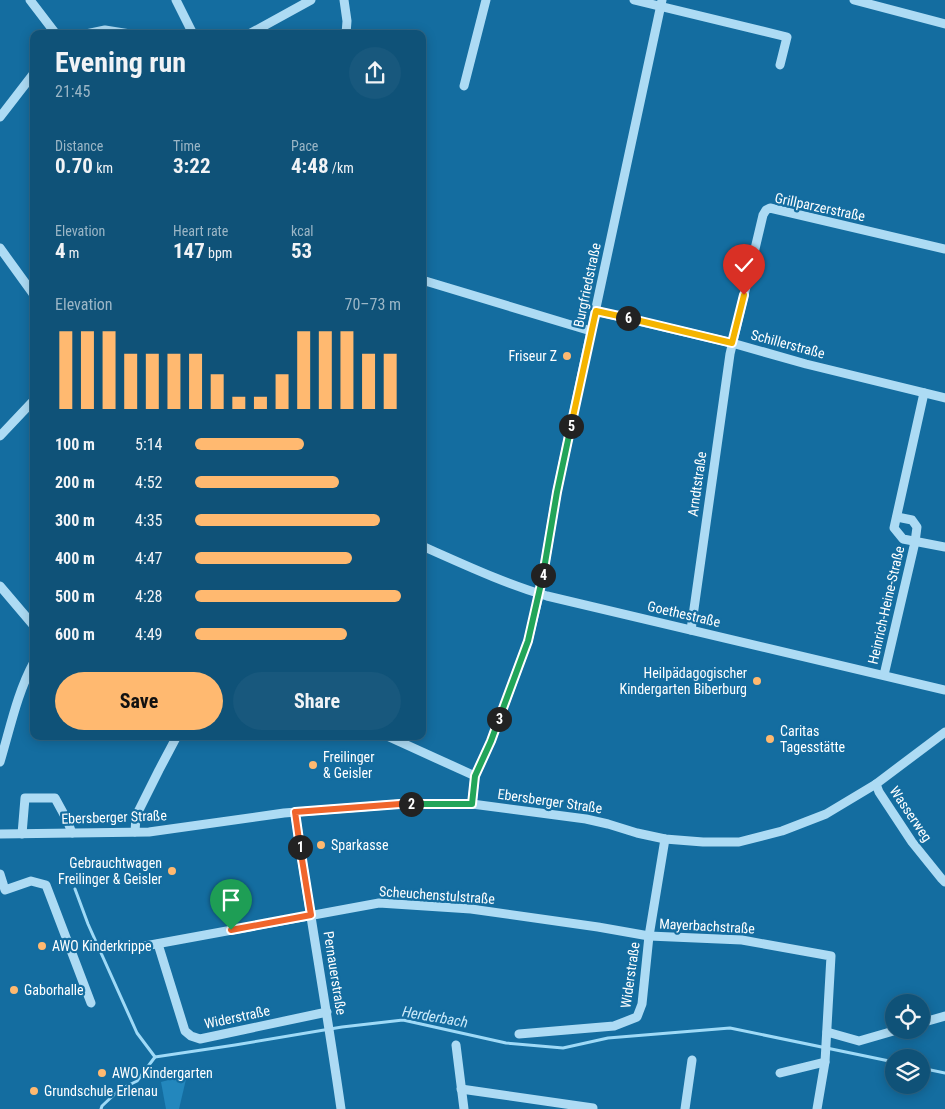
<!DOCTYPE html>
<meta charset="utf-8">
<style>
body{margin:0;font-family:"Roboto Condensed",sans-serif;background:#18587d;color:#f1f3f6;height:100vh;display:flex;flex-direction:column;font-size:19px;white-space:nowrap}
*{box-sizing:border-box;margin:0}
p{font-size:16px;color:#9bb6c6}
.icon{flex:none;width:28px;height:28px;fill:none;stroke:currentColor;stroke-width:2;stroke-linecap:round;stroke-linejoin:round}
.map{position:relative;flex:1;overflow:hidden}
.side{position:absolute;left:30px;top:30px;width:396px;height:710px;display:flex;flex-direction:column;background:#0f5278;border-radius:10px;box-shadow:0 2px 12px #0003,0 0 0 1px #2f698a}
.side>*{flex:none}
.controls{position:absolute;left:885px;top:994px;display:grid;gap:10px}
.controls a{display:grid;place-items:center;width:45px;height:45px;border-radius:50%;background:#0f5278;box-shadow:0 2px 12px #0003,0 0 0 1px #2f698a;font-size:25px}
.pin{position:absolute;display:grid;place-items:center;width:42px;height:42px;color:#fff;margin:-51px -21px;border-radius:50% 50% 50% 0;rotate:-45deg;box-shadow:0 0 5px #0007}
.pin .icon{rotate:45deg}
.km{position:absolute;width:25px;height:25px;margin:-12px;border-radius:50%;background:#222;color:#fff;font-size:14px;line-height:25px;text-align:center}
.round{display:grid;place-items:center;flex:none;width:52px;height:52px;border-radius:26px;background:#18587d}
.overview{display:flex;align-items:center;justify-content:space-between;height:85px;padding:0 25px}
h1{font-size:28px;font-weight:700;line-height:38px}
.metrics{display:grid;grid-template-columns:repeat(3,1fr);gap:8px;height:85px;padding:5px 25px}
.metrics div{display:grid;align-content:center}
.metrics b{font-size:21px;font-weight:700}
.metrics small{font-size:14px;font-weight:400}
.metrics p{font-size:14px}
.chart{height:140px;padding:10px 25px}
.chart p{display:flex;justify-content:space-between}
.chart svg{width:100%;height:90px;margin-top:5px;stroke:#ffb970;stroke-width:6}
.action{display:flex;gap:10px;margin-top:auto;padding:10px 25px}
.action a{flex:1;height:58px;border-radius:30px;background:#ffb970;color:#111;font-size:20px;font-weight:700;line-height:58px;text-align:center}
.action a+a{background:#18587d;color:#f1f3f6}
ul{padding:0 25px;list-style:none;font-size:16px}
li{display:grid;grid-template-columns:80px 60px 1fr;align-items:center;height:38px}
li i{height:12px;border-radius:6px;background:#ffb970}
.map>svg:first-child{display:block}
.green{fill:#2387bd}
.lines{fill:none;stroke-linecap:round;stroke-linejoin:round}
.stream{stroke:#9fdaf7;stroke-width:3}
.minor{stroke:#addbf4;stroke-width:9}
.split-1-casing{stroke:#fff;stroke-width:10}
.split-2-casing{stroke:#fff;stroke-width:10}
.split-3-casing{stroke:#fff;stroke-width:10}
.split-4-casing{stroke:#fff;stroke-width:10}
.split-5-casing{stroke:#fff;stroke-width:10}
.split-6-casing{stroke:#fff;stroke-width:10}
.split-7-casing{stroke:#fff;stroke-width:10}
.split-1{stroke:#f0652b;stroke-width:6}
.split-2{stroke:#f0652b;stroke-width:6}
.split-3{stroke:#22a559;stroke-width:6}
.split-4{stroke:#22a559;stroke-width:6}
.split-5{stroke:#22a559;stroke-width:6}
.split-6{stroke:#f5b400;stroke-width:6}
.split-7{stroke:#f5b400;stroke-width:6}
.poi-dot{fill:#ffb970;stroke:#146da0;stroke-width:2}
.labels{text-anchor:middle;stroke-width:4.5;stroke-linejoin:round;paint-order:stroke}
.street-label{font-size:14px;fill:#fff;stroke:#146da0}
.poi-label{font-size:14px;fill:#fff;stroke:#146da0;text-anchor:start}
.water-label{font-size:15px;font-style:italic;fill:#cbebfb;stroke:#146da0}
</style>
<div class="map">
<svg width="945" height="1109" viewBox="0 0 945 1109">
<rect width="100%" height="100%" fill="#146da0"/>
<path class="green" d="M187,1075L179,1109H166L161,1082Z"/>
<g class="lines">
<g class="stream">
<path d="M75,889L88,924L137,1033L155,1057L235,1045L342,1027L403,1020L506,1043L563,1048L608,1038L730,1028L894,1062"/>
<path d="M921,1068L945,1073"/>
<path d="M101,1109L102,1106L119,1090L137,1081L155,1057"/>
</g>
<g class="minor">
<path d="M30,0L56,34"/>
<path d="M176,0L193,34"/>
<path d="M344,0L347,21L346,34"/>
<path d="M634,0L787,37L780,65"/>
<path d="M854,0L945,24"/>
<path d="M86,34L105,30L130,34"/>
<path d="M249,34L311,0"/>
<path d="M464,86L486,0"/>
<path d="M0,117L34,73"/>
<path d="M0,248L34,295"/>
<path d="M422,280L591,331"/>
<path d="M596,311L732,343L806,364L945,398"/>
<path d="M924,393L894,528L903,539L945,547"/>
<path d="M0,436L34,400"/>
<path d="M422,546C463,564 503,583 547,596L945,690"/>
<path d="M0,586L34,626"/>
<path d="M691,630L730,354L763,215L766,210L770,208L945,249"/>
<path d="M884,675L915,542L917,527L912,520L897,517"/>
<path d="M387,736L475,776"/>
<path d="M0,762C10,729 17,693 34,662"/>
<path d="M876,784L879,792L912,842L941,878L945,882"/>
<path d="M472,804L475,776L491,741L528,641L541,587L557,492L591,331L662,0"/>
<path d="M295,812C309,911 327,1010 341,1109"/>
<path d="M135,832L136,816L159,770L177,736"/>
<path d="M0,834L149,832L284,813L400,804H472L586,819L608,824L637,833L665,839L703,842H739L782,831L826,814L876,784L945,732"/>
<path d="M22,834L25,798H55L67,820L72,833"/>
<path d="M0,874L5,890L31,881L46,885L91,1003"/>
<path d="M158,944L185,1031L191,1036L200,1039L327,1012"/>
<path d="M134,948L379,903L471,909L598,927L649,936L742,940L831,956L825,1062L817,1109"/>
<path d="M921,1023L945,1016"/>
<path d="M827,1032L859,1041L897,1030"/>
<path d="M519,1034L614,1026L637,1017L642,1004L649,936L665,839"/>
<path d="M456,1045L464,1109"/>
<path d="M780,1073L825,1062"/>
<path d="M461,1089L593,1108"/>
<path d="M685,1109L692,1060"/>
</g>
</g>
<g class="lines">
<g class="split-1-casing">
<path id="split-1" d="M231,930L311,915L300,847"/>
</g>
<g class="split-2-casing">
<path id="split-2" d="M300,847L295,812L400,804H411"/>
</g>
<g class="split-3-casing">
<path id="split-3" d="M411,804H472L475,776L491,741L499,719"/>
</g>
<g class="split-4-casing">
<path id="split-4" d="M499,719L528,641L543,575"/>
</g>
<g class="split-5-casing">
<path id="split-5" d="M543,575L557,492L571,426"/>
</g>
<g class="split-6-casing">
<path id="split-6" d="M571,426L596,311L628,318"/>
</g>
<g class="split-7-casing">
<path id="split-7" d="M628,318L732,343L744,295"/>
</g>
<use href="#split-1" class="split-1"/>
<use href="#split-2" class="split-2"/>
<use href="#split-3" class="split-3"/>
<use href="#split-4" class="split-4"/>
<use href="#split-5" class="split-5"/>
<use href="#split-6" class="split-6"/>
<use href="#split-7" class="split-7"/>
</g>
<g class="poi-dot">
<circle cx="567" cy="356" r="5"/>
<circle cx="757" cy="681" r="5"/>
<circle cx="770" cy="739" r="5"/>
<circle cx="313" cy="765" r="5"/>
<circle cx="321" cy="845" r="5"/>
<circle cx="172" cy="871" r="5"/>
<circle cx="42" cy="946" r="5"/>
<circle cx="14" cy="990" r="5"/>
<circle cx="102" cy="1073" r="5"/>
<circle cx="34" cy="1091" r="5"/>
</g>
<g class="labels">
<g class="street-label">
<text transform="translate(820 207) rotate(12)" y="5">Grillparzerstraße</text>
<text transform="translate(587 285) rotate(-78)" y="5">Burgfriedstraße</text>
<text transform="translate(788 344) rotate(15)" y="5">Schillerstraße</text>
<text transform="translate(697 484) rotate(-82)" y="5">Arndtstraße</text>
<text transform="translate(886 605) rotate(-77)" y="5">Heinrich-Heine-Straße</text>
<text transform="translate(684 614) rotate(13)" y="5">Goethestraße</text>
<text transform="translate(550 801) rotate(8)" y="5">Ebersberger Straße</text>
<text transform="translate(911 814) rotate(56)" y="5">Wasserweg</text>
<text transform="translate(114 817) rotate(-2)" y="5">Ebersberger Straße</text>
<text transform="translate(437 895) rotate(4)" y="5">Scheuchenstulstraße</text>
<text transform="translate(707 926) rotate(3)" y="5">Mayerbachstraße</text>
<text transform="translate(335 973) rotate(81)" y="5">Pernauerstraße</text>
<text transform="translate(630 975) rotate(-82)" y="5">Widerstraße</text>
<text transform="translate(237 1017) rotate(-12)" y="5">Widerstraße</text>
</g>
<g class="poi-label">
<text x="557" y="361" text-anchor="end">Friseur Z</text>
<text x="747" y="678" text-anchor="end">Heilpädagogischer<tspan x="747" dy="16">Kindergarten Biberburg</tspan></text>
<text x="780" y="736">Caritas<tspan x="780" dy="16">Tagesstätte</tspan></text>
<text x="323" y="762">Freilinger<tspan x="323" dy="16">&amp; Geisler</tspan></text>
<text x="331" y="850">Sparkasse</text>
<text x="162" y="868" text-anchor="end">Gebrauchtwagen<tspan x="162" dy="16">Freilinger &amp; Geisler</tspan></text>
<text x="52" y="951">AWO Kinderkrippe</text>
<text x="24" y="995">Gaborhalle</text>
<text x="112" y="1078">AWO Kindergarten</text>
<text x="44" y="1096">Grundschule Erlenau</text>
</g>
<g class="water-label">
<text transform="translate(435 1017) rotate(10)" y="5">Herderbach</text>
</g>
</g>
</svg>
<div class="controls">
<a><svg class="icon" aria-label="locate" viewBox="0 0 24 24"><circle cx="12" cy="12" r="6"/><path d="M12 2v4M12 18v4M2 12h4M18 12h4"/></svg></a>
<a><svg class="icon" aria-label="layers" viewBox="0 0 24 24"><path d="M12 4l9 5-9 5-9-5zM3 14l9 5 9-5"/></svg></a>
</div>
<div class="pin" style="left:231px;top:930px;background:#1e9e55"><svg class="icon" aria-label="arrive" viewBox="0 0 24 24"><path d="M6 21V4h12l-3 4 3 4H6"/></svg></div>
<div class="pin" style="left:744px;top:295px;background:#d93025"><svg class="icon" aria-label="check" viewBox="0 0 24 24"><path d="M5 12l5 5 9-10"/></svg></div>
<b class="km" style="left:300px;top:847px">1</b>
<b class="km" style="left:411px;top:804px">2</b>
<b class="km" style="left:499px;top:719px">3</b>
<b class="km" style="left:543px;top:575px">4</b>
<b class="km" style="left:571px;top:426px">5</b>
<b class="km" style="left:628px;top:318px">6</b>
<section class="side">
<div class="overview"><div><h1>Evening run</h1><p>21:45</p></div><a class="round"><svg class="icon" aria-label="share" viewBox="0 0 24 24"><path d="M12 15V3M7 8l5-5 5 5M5 13v7h14v-7"/></svg></a></div>
<div class="metrics">
<div><p>Distance</p><b>0.70<small> km</small></b></div>
<div><p>Time</p><b>3:22</b></div>
<div><p>Pace</p><b>4:48<small> /km</small></b></div>
</div>
<div class="metrics">
<div><p>Elevation</p><b>4<small> m</small></b></div>
<div><p>Heart rate</p><b>147<small> bpm</small></b></div>
<div><p>kcal</p><b>53</b></div>
</div>
<div class="chart"><p><span>Elevation</span>70–73 m</p>
<svg viewBox="0 0 160 44" preserveAspectRatio="none"><path d="M5 44V6M15 44V6M25 44V6M35 44V17M45 44V17M55 44V17M65 44V17M75 44V27M85 44V38M95 44V38M105 44V27M115 44V6M125 44V6M135 44V6M145 44V17M155 44V17"/></svg>
</div>
<ul>
<li><b>100 m</b>5:14<i style="width:53%"></i></li>
<li><b>200 m</b>4:52<i style="width:70%"></i></li>
<li><b>300 m</b>4:35<i style="width:90%"></i></li>
<li><b>400 m</b>4:47<i style="width:76%"></i></li>
<li><b>500 m</b>4:28<i style="width:100%"></i></li>
<li><b>600 m</b>4:49<i style="width:74%"></i></li>
</ul>
<div class="action"><a>Save</a><a>Share</a></div>
</section>
</div>
